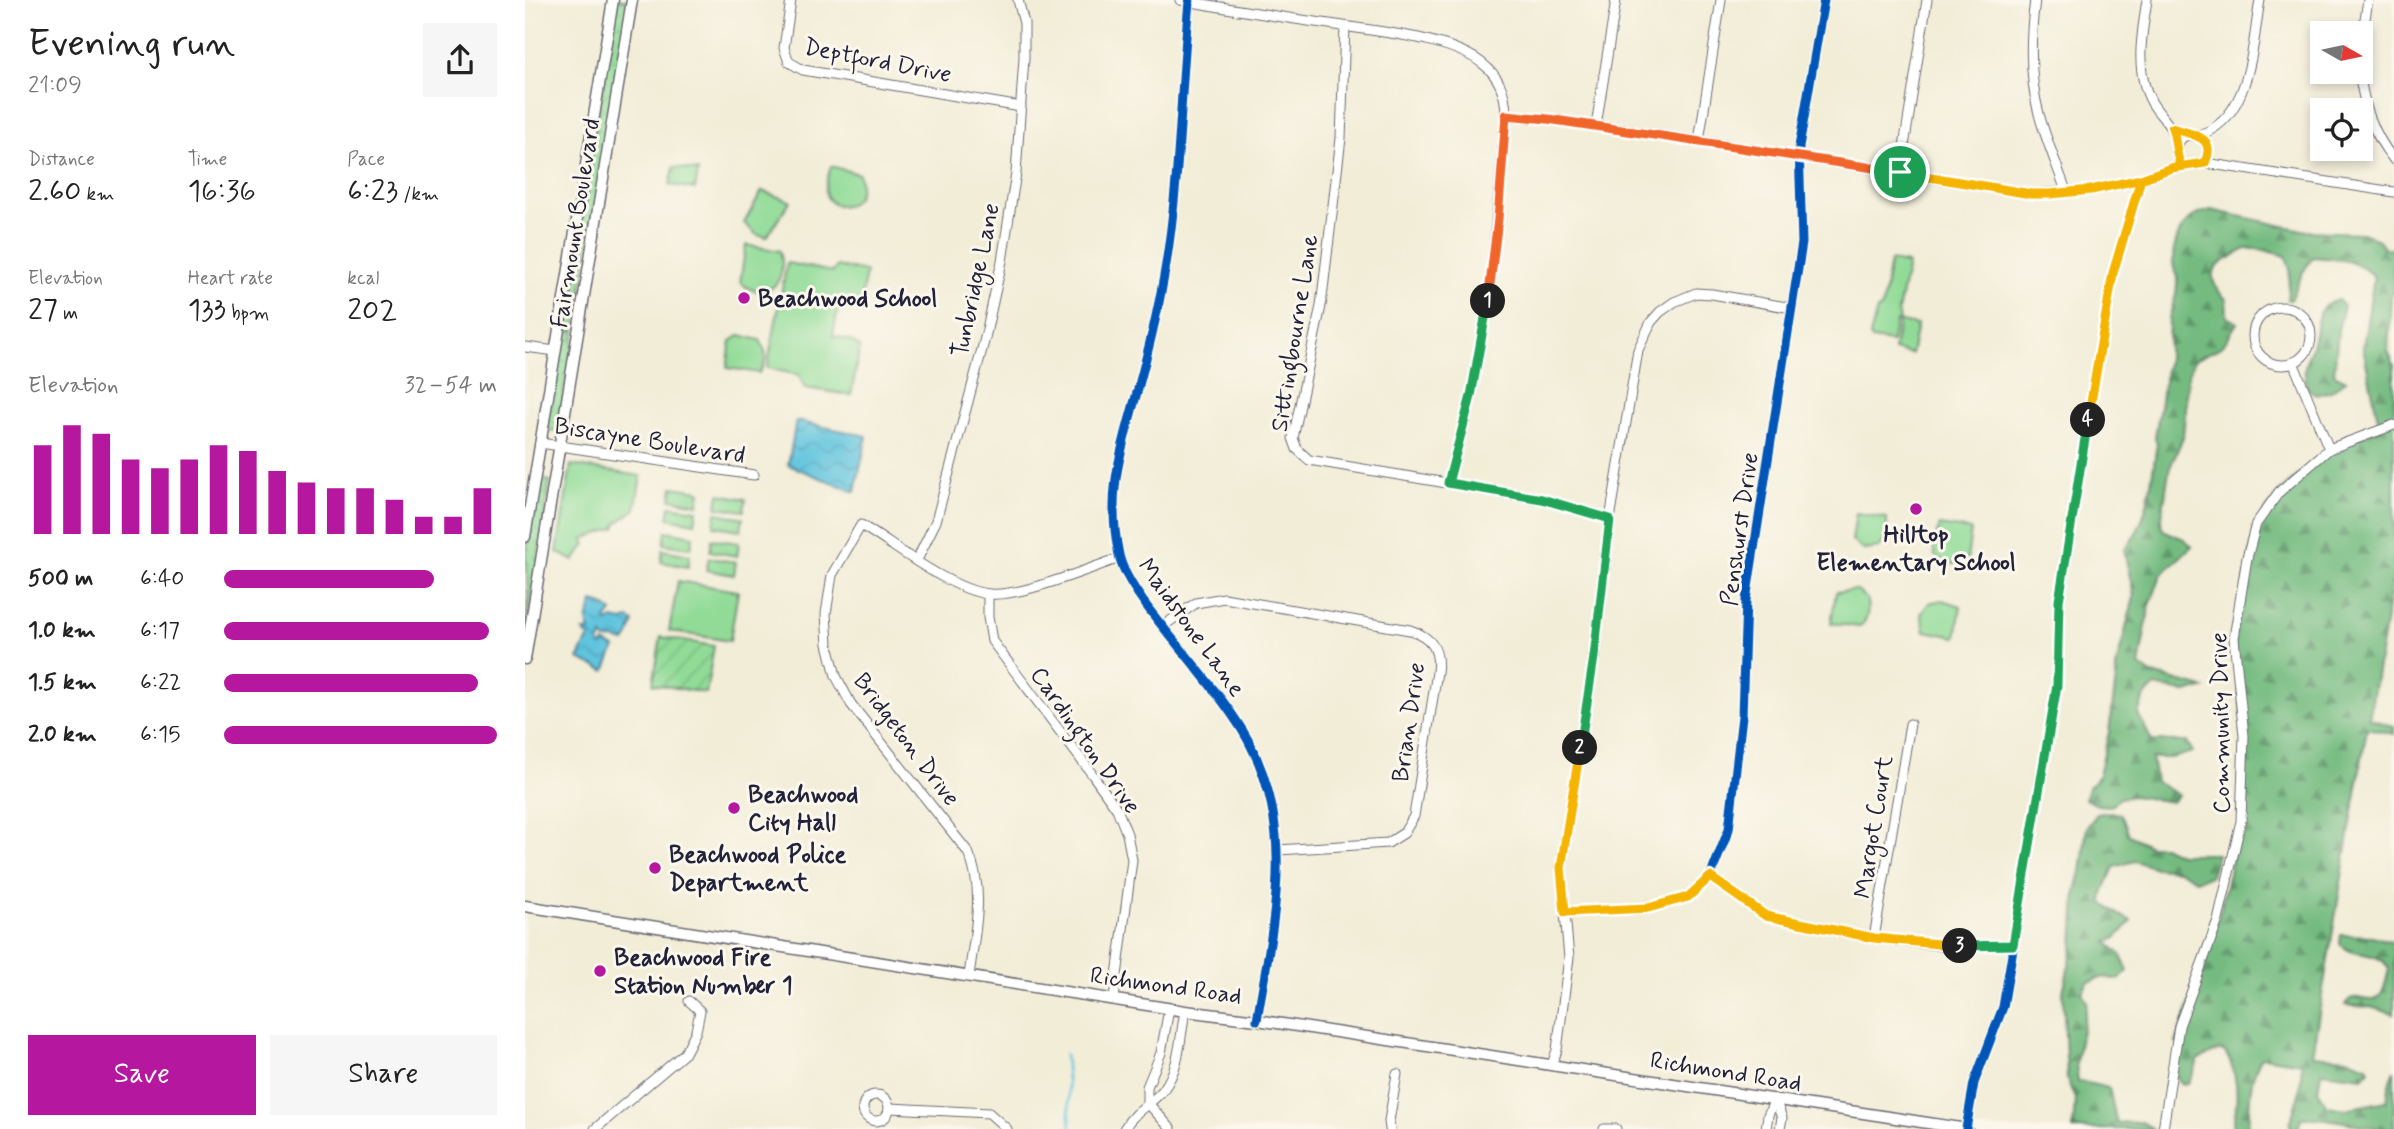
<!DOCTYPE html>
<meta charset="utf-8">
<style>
body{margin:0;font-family:Mynerve,sans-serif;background:#f6f6f6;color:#222;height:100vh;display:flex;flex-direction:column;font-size:26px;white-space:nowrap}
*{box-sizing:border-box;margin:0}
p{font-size:23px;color:#767676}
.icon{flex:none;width:38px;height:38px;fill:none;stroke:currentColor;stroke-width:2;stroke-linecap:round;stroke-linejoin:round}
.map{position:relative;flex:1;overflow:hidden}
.panel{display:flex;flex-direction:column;background:#fff;width:525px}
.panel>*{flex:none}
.needle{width:46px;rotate:99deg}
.controls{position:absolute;left:1785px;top:21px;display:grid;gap:14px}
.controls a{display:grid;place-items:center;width:63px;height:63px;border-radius:0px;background:#fff;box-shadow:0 4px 10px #0003;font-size:35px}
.pin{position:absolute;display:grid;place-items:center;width:60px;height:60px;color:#fff;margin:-30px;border:4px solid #fff;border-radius:50%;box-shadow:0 2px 7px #0007}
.km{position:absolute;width:35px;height:35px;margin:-18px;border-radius:50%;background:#222;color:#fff;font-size:19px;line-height:35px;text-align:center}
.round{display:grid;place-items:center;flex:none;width:74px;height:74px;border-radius:0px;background:#f6f6f6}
.headline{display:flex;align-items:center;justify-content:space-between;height:119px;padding:0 28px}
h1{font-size:38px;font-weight:600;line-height:52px}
.metrics{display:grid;grid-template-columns:repeat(3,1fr);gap:10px;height:119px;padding:7px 28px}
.metrics div{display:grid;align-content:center}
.metrics b{font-size:30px;font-weight:600}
.metrics small{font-size:19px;font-weight:400}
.metrics p{font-size:19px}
.chart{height:196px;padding:14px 28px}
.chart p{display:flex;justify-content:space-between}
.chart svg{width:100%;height:126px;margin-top:7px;stroke:#b5179e;stroke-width:6}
.primary-button{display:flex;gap:14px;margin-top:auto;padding:14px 28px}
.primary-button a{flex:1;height:80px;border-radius:0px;background:#b5179e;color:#fff;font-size:28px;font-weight:600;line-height:80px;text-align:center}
.primary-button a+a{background:#f6f6f6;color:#222}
ul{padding:0 28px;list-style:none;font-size:23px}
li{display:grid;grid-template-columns:112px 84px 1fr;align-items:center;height:52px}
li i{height:18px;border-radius:9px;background:#b5179e}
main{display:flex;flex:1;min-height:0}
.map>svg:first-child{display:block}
.grass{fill:url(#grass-dots);stroke:#5a7e69;stroke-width:2}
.forest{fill:url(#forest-firs);stroke:#4b6e5e;stroke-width:2}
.park{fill:#91db97;stroke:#5a7e69;stroke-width:2}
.garden{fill:url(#garden-furrows);stroke:#5a7e69;stroke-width:2}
.water{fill:url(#water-waves);stroke:#41738c;stroke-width:2}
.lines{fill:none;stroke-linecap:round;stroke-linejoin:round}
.stream{stroke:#60c4de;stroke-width:2.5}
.minor-casing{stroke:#6b6972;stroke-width:11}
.major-casing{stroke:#6b6972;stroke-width:13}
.minor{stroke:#fff;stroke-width:9}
.major{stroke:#fff;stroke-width:10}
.cycleway-casing{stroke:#fbf7ec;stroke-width:13}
.cycleway{stroke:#0057b8;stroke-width:9}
.split-1-casing{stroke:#fff;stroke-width:14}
.split-2-casing{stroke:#fff;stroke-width:14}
.split-3-casing{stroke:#fff;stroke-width:14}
.split-4-casing{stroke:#fff;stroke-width:14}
.split-5-casing{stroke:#fff;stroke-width:14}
.split-1{stroke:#f0652b;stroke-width:9}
.split-2{stroke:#22a559;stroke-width:9}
.split-3{stroke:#f5b400;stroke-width:9}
.split-4{stroke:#22a559;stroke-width:9}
.split-5{stroke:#f5b400;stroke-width:9}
.poi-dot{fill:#b5179e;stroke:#fbf7ec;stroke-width:2.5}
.labels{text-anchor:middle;stroke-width:6;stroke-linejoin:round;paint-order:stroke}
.street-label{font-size:24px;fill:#22223b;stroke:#fbf7ec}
.poi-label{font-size:24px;font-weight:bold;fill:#22223b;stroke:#fbf7ec;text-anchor:start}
</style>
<main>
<section class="panel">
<div class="headline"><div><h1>Evening run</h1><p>21:09</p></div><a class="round"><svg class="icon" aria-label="share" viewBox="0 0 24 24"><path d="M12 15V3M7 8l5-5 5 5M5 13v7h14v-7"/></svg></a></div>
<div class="metrics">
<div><p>Distance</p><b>2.60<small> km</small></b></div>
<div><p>Time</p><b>16:36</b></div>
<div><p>Pace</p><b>6:23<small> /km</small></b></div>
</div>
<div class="metrics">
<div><p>Elevation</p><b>27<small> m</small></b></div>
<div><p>Heart rate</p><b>133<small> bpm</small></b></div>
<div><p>kcal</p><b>202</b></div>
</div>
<div class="chart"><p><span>Elevation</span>32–54 m</p>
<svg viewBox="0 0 160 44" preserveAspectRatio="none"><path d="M5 44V13M15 44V6M25 44V9M35 44V18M45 44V21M55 44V18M65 44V13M75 44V15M85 44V22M95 44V26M105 44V28M115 44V28M125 44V32M135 44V38M145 44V38M155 44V28"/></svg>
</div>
<ul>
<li><b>500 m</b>6:40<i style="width:77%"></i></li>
<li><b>1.0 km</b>6:17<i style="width:97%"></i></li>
<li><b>1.5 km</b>6:22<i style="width:93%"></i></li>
<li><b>2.0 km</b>6:15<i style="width:100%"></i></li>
</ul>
<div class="primary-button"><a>Save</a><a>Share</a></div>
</section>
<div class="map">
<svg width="1869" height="1129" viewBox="0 0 1869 1129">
<defs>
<pattern id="grass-dots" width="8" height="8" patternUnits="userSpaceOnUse" patternTransform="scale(1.75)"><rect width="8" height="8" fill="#91db97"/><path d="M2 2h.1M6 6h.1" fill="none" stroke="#7dbc83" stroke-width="1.8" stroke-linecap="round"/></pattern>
<pattern id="forest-firs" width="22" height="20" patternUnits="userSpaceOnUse" patternTransform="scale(1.75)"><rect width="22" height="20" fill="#74bb80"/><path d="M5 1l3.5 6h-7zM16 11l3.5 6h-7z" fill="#5f986a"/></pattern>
<pattern id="garden-furrows" width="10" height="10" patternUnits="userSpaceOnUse" patternTransform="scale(1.75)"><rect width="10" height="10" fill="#91db97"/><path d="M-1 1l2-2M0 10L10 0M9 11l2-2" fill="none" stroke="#7dbc83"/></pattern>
<pattern id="water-waves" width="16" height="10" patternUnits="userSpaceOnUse" patternTransform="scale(1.75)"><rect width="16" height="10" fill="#60c4de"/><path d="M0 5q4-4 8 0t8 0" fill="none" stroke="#53a8bf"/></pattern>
</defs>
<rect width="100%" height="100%" fill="#fbf7ec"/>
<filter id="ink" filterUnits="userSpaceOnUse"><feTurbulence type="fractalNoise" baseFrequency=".0143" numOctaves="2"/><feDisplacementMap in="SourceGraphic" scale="14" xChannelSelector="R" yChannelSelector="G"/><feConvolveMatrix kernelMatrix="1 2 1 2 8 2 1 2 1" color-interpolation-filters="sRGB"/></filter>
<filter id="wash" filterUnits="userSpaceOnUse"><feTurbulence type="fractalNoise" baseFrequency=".00686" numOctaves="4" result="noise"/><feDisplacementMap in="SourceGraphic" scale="28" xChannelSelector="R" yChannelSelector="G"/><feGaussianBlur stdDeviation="1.57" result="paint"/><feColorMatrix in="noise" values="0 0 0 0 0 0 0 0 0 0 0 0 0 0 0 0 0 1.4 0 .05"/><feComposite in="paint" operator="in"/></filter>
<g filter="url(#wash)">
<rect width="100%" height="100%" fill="#f2edd7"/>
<g class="grass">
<path d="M92,0H104L50,330L38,328Z"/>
<path d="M38,330L50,332L32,431L28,432L22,427Z"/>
<path d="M13,478L25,481L0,635L3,598L1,555Z"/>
</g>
<g class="forest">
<path d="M1686,210L1782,231L1838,233L1854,240L1860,248L1869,249V293L1866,295L1863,351L1869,365V583H1867L1844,718L1869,727V734L1842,728L1787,1055L1822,1058L1842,1066L1844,1070L1838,1077L1796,1072L1793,1090L1802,1106L1820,1109L1862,1101L1865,1080L1869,1070V1129C1837,1129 1808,1116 1776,1118L1773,1129H1766L1765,1124L1775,1090L1777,1063L1737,1057C1723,1078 1725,1104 1723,1129H1707C1714,1102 1715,1075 1699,1051L1694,1050L1674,1059L1664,1083L1655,1084L1650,1071L1656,1044L1651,1043L1693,920L1716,821L1719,736L1709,638L1731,524L1754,492L1804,449L1855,429L1838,347L1849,277C1830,258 1814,260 1788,257L1778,272L1766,300H1762L1765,269L1761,256C1750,253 1733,247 1722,249C1717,250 1711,255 1707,257C1684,267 1682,282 1701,299L1702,317L1712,323L1696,347L1669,360L1663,376L1658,437L1644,470L1636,523L1638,530L1659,539L1667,546L1636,575L1624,608L1614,666L1627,674L1679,688L1661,693L1630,686L1619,697L1613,714L1627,741L1662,742L1668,752L1646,758H1627L1631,782L1653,795L1647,802L1609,796L1594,798L1586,806L1573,805L1560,799L1564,787L1574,775L1584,732L1591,679V667L1609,597L1599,549C1625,524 1626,478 1632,444L1630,437L1643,358L1644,319L1651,294L1653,276C1642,262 1651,230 1665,219C1670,214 1680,212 1686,210Z"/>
<path d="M1813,300L1819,306L1813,330L1809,374L1821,380L1806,391L1791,395L1782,388C1776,361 1783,363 1789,339C1794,319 1789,307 1813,300Z"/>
<path d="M1586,812L1596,814L1604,835L1625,846H1638L1654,854H1692L1686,876L1671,880L1653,870L1631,868L1610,861L1589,867L1579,890L1577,902L1594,915L1607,921L1591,938L1582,942L1595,954L1603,971L1594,980L1579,977L1563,982L1557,993L1562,1002L1551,1063L1553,1081L1584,1088L1592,1124L1616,1122L1629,1129H1548L1550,1099L1542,1079L1538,992L1548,947L1551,891L1556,872L1562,827L1572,814Z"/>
<path d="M1816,935L1847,936L1869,942V1014L1845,1007L1820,1005C1829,988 1844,1008 1855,996C1860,990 1862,977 1864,969C1854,949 1829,959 1815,944Z"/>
</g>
<g class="park">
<path d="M306,166L334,174C342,211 306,213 301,194C299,186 304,174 306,166Z"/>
<path d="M149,167L173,171L170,189L145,185Z"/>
<path d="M237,191L265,201L242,237L232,235L219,223Z"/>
<path d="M221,245L255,251C264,280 242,306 215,282Z"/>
<path d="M1365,261L1383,264L1373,311L1375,322L1392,325L1386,354L1369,350L1374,322H1371L1367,342L1347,339L1345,336L1352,310L1357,308Z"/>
<path d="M262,263L308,272L312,266L341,272L336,301L321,304L314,302L308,336L324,340L335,347L326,395L280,388L274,375L242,368Z"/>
<path d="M215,335L235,340C242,353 243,360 234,373L202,368L206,341Z"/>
<path d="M46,465L116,476L110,510C103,513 99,519 92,523L90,528L58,539L61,544L49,561L32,552Z"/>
<path d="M148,487L175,491L173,504L146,499Z"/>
<path d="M194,494L221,499L219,511L192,507Z"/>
<path d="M145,506L172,510L170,523L143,518Z"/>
<path d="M191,513L218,518L216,530L189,526Z"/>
<path d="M1331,513L1362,518V538L1354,548L1339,550L1327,541Z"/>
<path d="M1415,525L1446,530L1442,560C1428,567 1422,564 1410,556L1408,544Z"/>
<path d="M141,531L168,536L166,548L139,544Z"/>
<path d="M187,539L214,543L212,556L185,551Z"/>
<path d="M138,550L165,555L163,567L136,562Z"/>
<path d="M184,558L211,562L209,575L181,570Z"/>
<path d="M153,581L213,591L205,641L144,631Z"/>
<path d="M1331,590L1342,599C1343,611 1344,620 1334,627L1306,623L1311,592Z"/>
<path d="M1417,600L1436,606L1431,637L1400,631L1396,614L1404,603Z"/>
</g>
<path class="garden" d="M136,637L189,646L181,693L128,684Z"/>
<g class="water">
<path d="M271,421L342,436L330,492L263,465Z"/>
<path d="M68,602L78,605L87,612L81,620L83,622L88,619L97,621L104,619L109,622L104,636L100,642L89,639L81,640L77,636L74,645L78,646L80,643L90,648L80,671L53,659L65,635H61L59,631H65L62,621Z"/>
</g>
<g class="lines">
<path class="stream" d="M540,1054L546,1129"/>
</g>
</g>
<g filter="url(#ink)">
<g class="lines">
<g class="minor-casing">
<g id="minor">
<path d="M266,0L259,48L264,62L278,70L496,107"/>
<path d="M655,0C711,10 768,19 825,27C863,33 928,39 958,64C975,77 981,95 981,115L965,291L946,396L923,483"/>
<path d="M1510,0C1505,37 1504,77 1514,114C1521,140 1532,165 1541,191"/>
<path d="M1622,0C1617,33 1609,72 1627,103C1637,119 1647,124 1652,145"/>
<path d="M664,2C655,93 655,185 639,276C632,316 622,356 611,396C595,454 581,494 594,555C601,588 648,638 670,666C689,690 708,713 723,740C772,831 748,924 732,1020"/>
<path d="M820,27L816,138L796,306L768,438L772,449L784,460L1017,499L1085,519"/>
<path d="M1836,44L1843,0"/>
<path d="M1834,72C1839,105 1847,133 1869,160"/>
<path d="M981,115L1023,119L1174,141L1506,194L1566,190L1616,179L1646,168L1680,163L1869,192"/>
<path d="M1071,126L1091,0"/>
<path d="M1670,136C1726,123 1727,46 1735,0"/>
<path d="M1174,141L1196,0"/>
<path d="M1656,166C1636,124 1696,126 1680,163"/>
<path d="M1375,172L1402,0"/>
<circle cx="1757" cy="336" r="29"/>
<path d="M0,347L31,351"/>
<path d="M1768,362L1804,449"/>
<path d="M15,443L229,475"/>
<path d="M392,560L411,521L460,338L477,261L491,173L499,58V23L493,0"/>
<path d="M463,594V617L467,641L567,774L592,809L602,834L607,860L589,999"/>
<path d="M638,626L671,603L699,598L885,630C907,637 915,650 912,672L889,816L879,833L863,843L753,850"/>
<path d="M1185,877L1241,916L1349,938L1419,946L1488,945"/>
<path d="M1040,911L1123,908L1163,897L1185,877L1204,829L1217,716L1221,600L1277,243L1274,147L1299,0"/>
<path d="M1349,938L1385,724"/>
<path d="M444,976C449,935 461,891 443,852L326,704L311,676L303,644L301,614L307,575L336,525C369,545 427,591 464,594C496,597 562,569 595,558"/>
<path d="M1027,1065L1032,1050L1044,958L1036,868L1069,658L1085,519L1113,350L1126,322L1135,312L1149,302L1171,293L1187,294L1267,308"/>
<circle cx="351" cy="1108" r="13"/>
<path d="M1250,1099L1257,1118L1255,1129"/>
<path d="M622,1102V1087L636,1053L644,1009"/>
<path d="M622,1102L646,1129"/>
<path d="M365,1108L464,1113L482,1129"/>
<path d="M70,1129L160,1053L171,1031L175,1011L164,1001"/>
<path d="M599,1129C612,1107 625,1106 638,1090C655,1068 655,1038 660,1011"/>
<path d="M865,1129L864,1121L872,1074"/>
<path d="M1079,1129H1091"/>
<path d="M1241,1129L1243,1115L1250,1099"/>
<path d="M1441,1129L1449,1083L1478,1007L1533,685L1534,601L1571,373L1588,273L1616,179"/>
<path d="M1638,1129L1654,1026L1693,920L1716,821L1719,736L1709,638L1722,558L1731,524L1754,492L1804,449L1869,425"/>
</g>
</g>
<g class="major-casing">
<g id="major">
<path d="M0,537L88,0"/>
<path d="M0,659L107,0"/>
<path d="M0,906L660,1011L732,1020L1442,1129"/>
</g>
</g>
<use href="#minor" class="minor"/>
<use href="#major" class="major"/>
<g class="cycleway-casing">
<g id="cycleway">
<path d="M664,2C655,93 655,185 639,276C632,316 622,356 611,396C595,454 581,494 594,555C601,588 648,638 670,666C689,690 708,713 723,740C772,831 748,924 732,1020"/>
<path d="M1040,911L1123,908L1163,897L1185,877L1204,829L1217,716L1221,600L1277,243L1274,147L1299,0"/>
<path d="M1441,1129L1449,1083L1478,1007L1533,685L1534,601L1571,373L1588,273L1616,179"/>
</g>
</g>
<use href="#cycleway" class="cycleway"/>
</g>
</g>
<g class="lines" filter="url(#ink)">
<g class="split-1-casing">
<path id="split-1" d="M963,301L973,219L981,115L1023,119L1375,172"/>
</g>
<g class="split-2-casing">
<path id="split-2" d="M963,301L946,396L923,483L1017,499L1085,519L1069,657L1055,748"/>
</g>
<g class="split-3-casing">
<path id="split-3" d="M1055,748L1036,868L1040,912L1123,908L1163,897L1185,877L1241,916L1349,938L1435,946"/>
</g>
<g class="split-4-casing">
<path id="split-4" d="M1435,946L1488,945L1532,685L1534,601L1563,420"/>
</g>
<g class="split-5-casing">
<path id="split-5" d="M1375,172L1506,194H1525L1566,190L1616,179L1646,168L1680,163C1692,135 1667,135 1647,128C1652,141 1650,154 1656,166L1646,168L1616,179L1588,273L1563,420"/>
</g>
<use href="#split-1" class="split-1"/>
<use href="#split-2" class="split-2"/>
<use href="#split-3" class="split-3"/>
<use href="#split-4" class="split-4"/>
<use href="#split-5" class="split-5"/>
</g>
<g class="poi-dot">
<circle cx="219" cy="298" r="7"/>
<circle cx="1391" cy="509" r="7"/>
<circle cx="209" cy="808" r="7"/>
<circle cx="130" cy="868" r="7"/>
<circle cx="75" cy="971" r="7"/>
</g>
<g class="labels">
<g class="street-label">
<text transform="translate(353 60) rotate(11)" y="8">Deptford Drive</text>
<text transform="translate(50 223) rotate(-81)" y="8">Fairmount Boulevard</text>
<text transform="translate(450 280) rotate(-78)" y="8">Tunbridge Lane</text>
<text transform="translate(769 333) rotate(-81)" y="8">Sittingbourne Lane</text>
<text transform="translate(125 440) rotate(9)" y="8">Biscayne Boulevard</text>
<text transform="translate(1214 529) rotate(-82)" y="8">Penshurst Drive</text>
<text transform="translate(667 627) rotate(54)" y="8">Maidstone Lane</text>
<text transform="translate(883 722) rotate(-82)" y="8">Brian Drive</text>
<text transform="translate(1695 723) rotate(-91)" y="8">Community Drive</text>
<text transform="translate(382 739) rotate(53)" y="8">Bridgeton Drive</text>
<text transform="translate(561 740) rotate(55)" y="8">Cardington Drive</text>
<text transform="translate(1348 827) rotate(-81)" y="8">Margot Court</text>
<text transform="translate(641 985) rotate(8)" y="8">Richmond Road</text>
<text transform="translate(1201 1071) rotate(9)" y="8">Richmond Road</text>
</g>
<g class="poi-label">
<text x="233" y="306">Beachwood School</text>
<text x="1391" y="542" text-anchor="middle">Hilltop<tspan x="1391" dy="28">Elementary School</tspan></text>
<text x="223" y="802">Beachwood<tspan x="223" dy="28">City Hall</tspan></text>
<text x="144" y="862">Beachwood Police<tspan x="144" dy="28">Department</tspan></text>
<text x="89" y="965">Beachwood Fire<tspan x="89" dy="28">Station Number 1</tspan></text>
</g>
</g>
</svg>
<div class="controls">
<a><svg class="needle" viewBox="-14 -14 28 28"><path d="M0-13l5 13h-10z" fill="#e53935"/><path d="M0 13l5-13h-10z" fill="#767676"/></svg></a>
<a><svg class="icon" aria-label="locate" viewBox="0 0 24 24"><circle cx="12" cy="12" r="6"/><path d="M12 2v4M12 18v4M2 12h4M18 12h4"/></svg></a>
</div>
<div class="pin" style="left:1375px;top:172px;background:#1e9e55"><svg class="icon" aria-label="arrive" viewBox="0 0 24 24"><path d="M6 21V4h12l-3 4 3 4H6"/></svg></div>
<b class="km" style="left:963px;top:301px">1</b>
<b class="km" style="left:1055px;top:748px">2</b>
<b class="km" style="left:1435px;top:946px">3</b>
<b class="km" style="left:1563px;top:420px">4</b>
</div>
</main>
